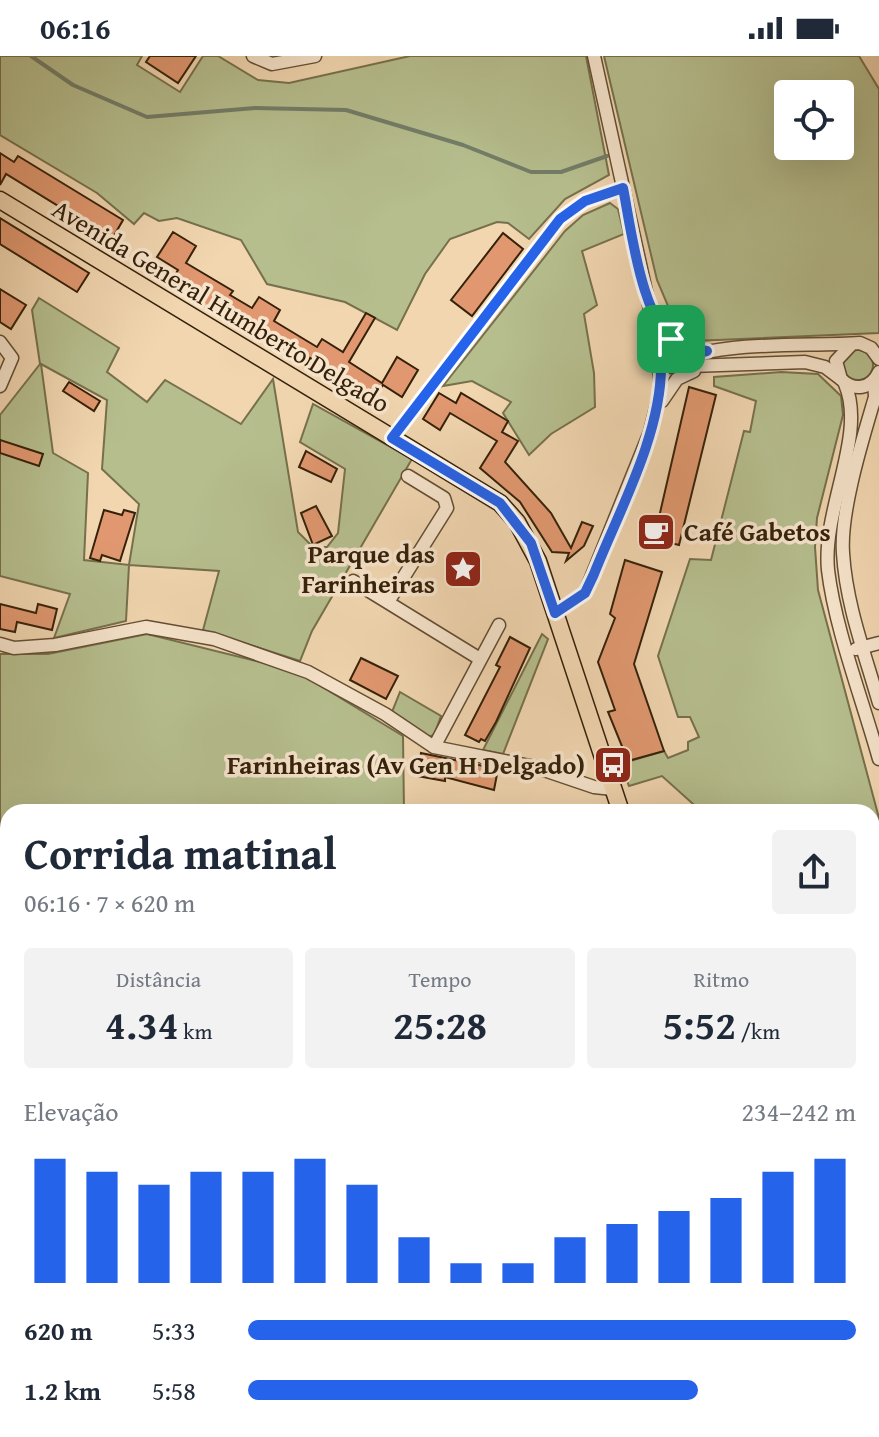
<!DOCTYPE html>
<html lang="pt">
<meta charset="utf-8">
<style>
body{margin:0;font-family:"Gentium Book Plus",serif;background:#f2f2f3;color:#1f2937;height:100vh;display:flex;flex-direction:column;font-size:30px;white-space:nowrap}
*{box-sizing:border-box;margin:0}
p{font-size:26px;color:#747a83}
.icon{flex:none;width:44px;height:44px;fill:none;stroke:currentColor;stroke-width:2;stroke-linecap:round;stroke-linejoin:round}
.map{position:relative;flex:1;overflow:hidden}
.sheet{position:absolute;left:0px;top:748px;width:880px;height:634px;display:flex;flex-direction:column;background:#fff;border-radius:24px 24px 0 0;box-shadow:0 8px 32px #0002}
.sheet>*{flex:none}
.tools{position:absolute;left:774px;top:24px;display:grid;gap:16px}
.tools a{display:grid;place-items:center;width:80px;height:80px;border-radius:8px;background:#fff;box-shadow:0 8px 32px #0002;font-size:40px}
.pin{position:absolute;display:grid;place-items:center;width:68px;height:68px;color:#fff;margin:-34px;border-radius:16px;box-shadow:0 4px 12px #0006}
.round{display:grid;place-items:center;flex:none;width:84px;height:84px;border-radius:8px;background:#f2f2f3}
.summary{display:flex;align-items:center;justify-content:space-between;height:136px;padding:0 24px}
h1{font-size:44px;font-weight:800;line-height:60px}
.metrics{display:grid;grid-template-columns:repeat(3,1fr);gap:12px;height:136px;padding:8px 24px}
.metrics div{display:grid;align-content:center;border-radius:8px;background:#f2f2f3;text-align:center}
.metrics b{font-size:40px;font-weight:800}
.metrics small{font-size:22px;font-weight:400}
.metrics p{font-size:22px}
.chart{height:224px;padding:16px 24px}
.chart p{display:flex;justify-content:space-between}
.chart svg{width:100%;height:144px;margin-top:8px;stroke:#2563eb;stroke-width:6}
ul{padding:0 24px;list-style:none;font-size:26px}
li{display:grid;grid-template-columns:128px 96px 1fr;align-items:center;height:60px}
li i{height:20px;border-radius:10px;background:#2563eb}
.status{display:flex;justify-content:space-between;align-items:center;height:56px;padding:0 40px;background:#fff;direction:ltr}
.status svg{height:22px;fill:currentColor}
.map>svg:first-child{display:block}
.green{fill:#b6be8e;stroke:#76704c;stroke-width:2;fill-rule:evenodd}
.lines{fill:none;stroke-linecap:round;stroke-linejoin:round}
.stream{stroke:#727d68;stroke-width:4}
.building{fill:#e19870;stroke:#35210a;stroke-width:2}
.minor-casing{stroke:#644e34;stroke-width:15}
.major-casing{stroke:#35210a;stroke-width:19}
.minor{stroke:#f6e4cc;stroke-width:12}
.major{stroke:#f1d6b0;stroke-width:16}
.route-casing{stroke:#fff;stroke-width:16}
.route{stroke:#2563eb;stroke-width:10}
.labels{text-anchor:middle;stroke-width:7;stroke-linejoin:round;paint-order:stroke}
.street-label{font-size:26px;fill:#35210a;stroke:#f6e4cc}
.poi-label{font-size:26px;font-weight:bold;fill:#35210a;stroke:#f6e4cc;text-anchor:end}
</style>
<div class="status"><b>06:16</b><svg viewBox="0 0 49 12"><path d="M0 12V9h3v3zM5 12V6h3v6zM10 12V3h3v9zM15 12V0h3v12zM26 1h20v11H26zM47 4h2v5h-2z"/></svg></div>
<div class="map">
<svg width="879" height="1381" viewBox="0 0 879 1381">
<rect width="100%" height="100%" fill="#f1d6b0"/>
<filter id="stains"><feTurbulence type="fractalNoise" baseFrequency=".0025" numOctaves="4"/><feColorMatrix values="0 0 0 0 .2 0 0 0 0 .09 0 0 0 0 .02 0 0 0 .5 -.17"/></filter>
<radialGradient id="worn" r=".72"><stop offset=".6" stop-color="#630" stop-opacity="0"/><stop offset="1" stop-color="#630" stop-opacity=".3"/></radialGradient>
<g class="green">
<path d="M0,0H142L137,9L180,36L203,0H218L258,24L289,27L410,0H586L609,119L565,143L529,183L508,167L497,166L450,183L425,218L397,274L345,246L267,228L241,184L177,162L159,165L144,157L134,168L97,137L0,79Z"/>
<path d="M604,0H859L879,33V277L694,285L679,276L657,224ZM788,38H840V90H788Z"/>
<path d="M610,147L618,153L624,178L582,195L597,249L584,258L594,317L595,351L551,378L529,399L503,357L511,346L472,325L443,330L565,175L583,159Z"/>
<path d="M39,242L119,292L107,316L147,346L165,324L241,368L273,323L298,476L313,491H327L338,477L345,413L300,386L313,348L412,403L312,575L300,605L203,574L219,515L129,509L126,565L54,582L70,538L0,520V359L40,308L32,254ZM41,308L107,344L102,413L139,448L129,509L84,504L88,417L53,397Z"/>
<circle cx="858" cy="309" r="15"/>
<path d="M781,316L818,318L841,340L843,359L817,462L815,491L818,534L879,762V843L872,756H702L662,720L629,730L620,708L664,695L668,702L688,694V686L699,681L690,661H678L658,600L690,503L711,504L744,375L750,376L756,345L714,330V321Z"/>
<path d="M147,578L296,615L403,680L404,756H8V1374H99L94,1381H0V598H48Z"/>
<path d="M542,578L548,583L503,698L483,694Z"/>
<path d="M400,636L441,660L434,679L428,681L392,656Z"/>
<path d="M879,930V1138L872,1136V931Z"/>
<path d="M161,1374H301L288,1381H157Z"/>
</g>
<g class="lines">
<g class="stream">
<path d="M31,0L73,29L147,61L255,52L346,54L463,89L531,116H561L607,100"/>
<path d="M0,957H8"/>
</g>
</g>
<g class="building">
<path d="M150,0H196L178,27L146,6Z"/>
<path d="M0,97L14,106L18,100L123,164L112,183L6,118L0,129Z"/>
<path d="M0,162L89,217L77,236L0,188Z"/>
<path d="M173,176L196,190L186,207L233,235L230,239L252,252L259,241L280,254L274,265L317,291L322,283L343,296L366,257L375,262L349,306L382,327L397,301L418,314L402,341L383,329L372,348L327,321L331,315L310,302L306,309L263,283L267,276L245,263L240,272L169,229L178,214L157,201Z"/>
<path d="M503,177L523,193L472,260L451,244Z"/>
<path d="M0,233L26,249L11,273L0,266Z"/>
<path d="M69,326L100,345L94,355L63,335Z"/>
<path d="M689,331L716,339L679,489L654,483Z"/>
<path d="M439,337L456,347L461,337L508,365L502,376L518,385L505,406L551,457L571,492L582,466L593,470L584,490L566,505L569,497L552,496L520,446L480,412L497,385L450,357L440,374L423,363Z"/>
<path d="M0,384L43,398L39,410L0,397Z"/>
<path d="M306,395L337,413L331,426L299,411Z"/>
<path d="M316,450L332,480L313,489L301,457Z"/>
<path d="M104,454L122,459L124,454L135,457L120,505L102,499L100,505L90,502Z"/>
<path d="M625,504L662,516L634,608L664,695L628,705L608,656L615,654L598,606L615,562L610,558Z"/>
<path d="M0,548L36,557L38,548L57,553L52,574L17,566L15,576L0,573Z"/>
<path d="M510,581L530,592L496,666L485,685L481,683L479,686L465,679L500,611L496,609Z"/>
<path d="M361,602L398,620L386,643L350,624Z"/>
<path d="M421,697L498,713L494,734L445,721V725L417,720Z"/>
</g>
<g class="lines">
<g class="minor-casing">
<g id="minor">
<path d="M253,0L272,8L315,0"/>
<path d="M653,257C667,277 674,289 699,294"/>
<path d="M0,286L12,302L0,330"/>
<path d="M851,289L836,305L841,323C854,336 871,333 879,316"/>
<path d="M661,311C714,283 800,291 860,287L871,292L879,303"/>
<path d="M661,311L805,306L825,311L841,323"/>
<path d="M874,324L875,341C863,382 840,455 843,497C846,548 865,598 879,647"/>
<path d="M845,328C867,379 822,453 828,514C835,573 863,645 879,703"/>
<path d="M662,345L677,323L694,315"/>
<path d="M392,382L560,163L585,145L623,132"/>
<path d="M353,525L480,603"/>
<path d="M388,546L447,452L444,442L408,420"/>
<path d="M555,557L585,537L650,376L661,332L655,276L594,0"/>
<path d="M0,588L14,592L55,589L146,571L214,583L308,616L385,658L434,691L535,711L594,731L613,733"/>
<path d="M856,593L879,587"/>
<path d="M434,691L499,569"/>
<path d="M872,870L879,872"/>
<path d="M872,922L879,921"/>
<path d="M872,1168L879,1205"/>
<path d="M872,1222L879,1218"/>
<path d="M307,1381L327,1374"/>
</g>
</g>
<g class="major-casing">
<g id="major">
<path d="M0,144L500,447L517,466L538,505L621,756"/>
<path d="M832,1374L834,1381"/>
</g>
</g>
<use href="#minor" class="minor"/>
<use href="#major" class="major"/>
</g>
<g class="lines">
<g class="route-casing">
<path id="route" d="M623,132C631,171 642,273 682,291C689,294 699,294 707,295L680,301L661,311C661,379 619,455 594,518L585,537L555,557L531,487L500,447L392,382L560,163L585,145Z"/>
</g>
<use href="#route" class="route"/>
</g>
<defs>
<g id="cafe-square" transform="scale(2)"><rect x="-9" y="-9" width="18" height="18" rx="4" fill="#8f2418" stroke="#f6e4cc"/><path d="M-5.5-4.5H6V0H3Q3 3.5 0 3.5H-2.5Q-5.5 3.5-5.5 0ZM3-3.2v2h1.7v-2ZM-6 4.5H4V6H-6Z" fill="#fff"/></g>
<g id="sight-square" transform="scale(2)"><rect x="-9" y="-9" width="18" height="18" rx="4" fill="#8f2418" stroke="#f6e4cc"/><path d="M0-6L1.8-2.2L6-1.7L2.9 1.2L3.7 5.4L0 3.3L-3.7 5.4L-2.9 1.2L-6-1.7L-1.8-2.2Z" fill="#fff"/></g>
<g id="bus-square" transform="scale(2)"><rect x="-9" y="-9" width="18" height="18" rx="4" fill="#8f2418" stroke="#f6e4cc"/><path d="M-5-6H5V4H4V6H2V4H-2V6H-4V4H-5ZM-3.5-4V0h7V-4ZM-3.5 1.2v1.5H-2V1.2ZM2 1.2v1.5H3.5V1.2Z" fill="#fff"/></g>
</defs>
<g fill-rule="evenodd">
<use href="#cafe-square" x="656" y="476"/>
<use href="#sight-square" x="463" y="513"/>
<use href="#bus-square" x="613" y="709"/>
</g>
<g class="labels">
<g class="street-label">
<text transform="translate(221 250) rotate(31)" y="9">Avenida General Humberto Delgado</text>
</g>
<g class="poi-label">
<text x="684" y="485" text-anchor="start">Café Gabetos</text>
<text x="435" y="507">Parque das<tspan x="435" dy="30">Farinheiras</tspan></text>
<text x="585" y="718">Farinheiras (Av Gen H Delgado)</text>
</g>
</g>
<rect width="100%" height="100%" filter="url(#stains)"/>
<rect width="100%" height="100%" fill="url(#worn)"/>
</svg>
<div class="tools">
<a><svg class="icon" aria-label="locate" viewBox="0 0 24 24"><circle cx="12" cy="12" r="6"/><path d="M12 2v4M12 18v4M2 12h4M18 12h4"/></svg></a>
</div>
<div class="pin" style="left:671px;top:283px;background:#1e9e55"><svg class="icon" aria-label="arrive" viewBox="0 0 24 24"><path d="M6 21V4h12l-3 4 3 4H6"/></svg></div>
<section class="sheet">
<div class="summary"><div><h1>Corrida matinal</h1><p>06:16 · 7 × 620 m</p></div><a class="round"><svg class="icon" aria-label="share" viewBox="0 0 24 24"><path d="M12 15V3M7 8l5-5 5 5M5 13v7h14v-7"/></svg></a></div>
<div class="metrics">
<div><p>Distância</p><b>4.34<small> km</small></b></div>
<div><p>Tempo</p><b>25:28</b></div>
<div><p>Ritmo</p><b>5:52<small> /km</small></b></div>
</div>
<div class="chart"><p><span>Elevação</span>234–242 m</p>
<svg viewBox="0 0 160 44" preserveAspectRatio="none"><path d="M5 44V6M15 44V10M25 44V14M35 44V10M45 44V10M55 44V6M65 44V14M75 44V30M85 44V38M95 44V38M105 44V30M115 44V26M125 44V22M135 44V18M145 44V10M155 44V6"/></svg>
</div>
<ul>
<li><b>620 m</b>5:33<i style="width:100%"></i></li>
<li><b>1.2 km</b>5:58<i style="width:74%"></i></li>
</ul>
</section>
</div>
